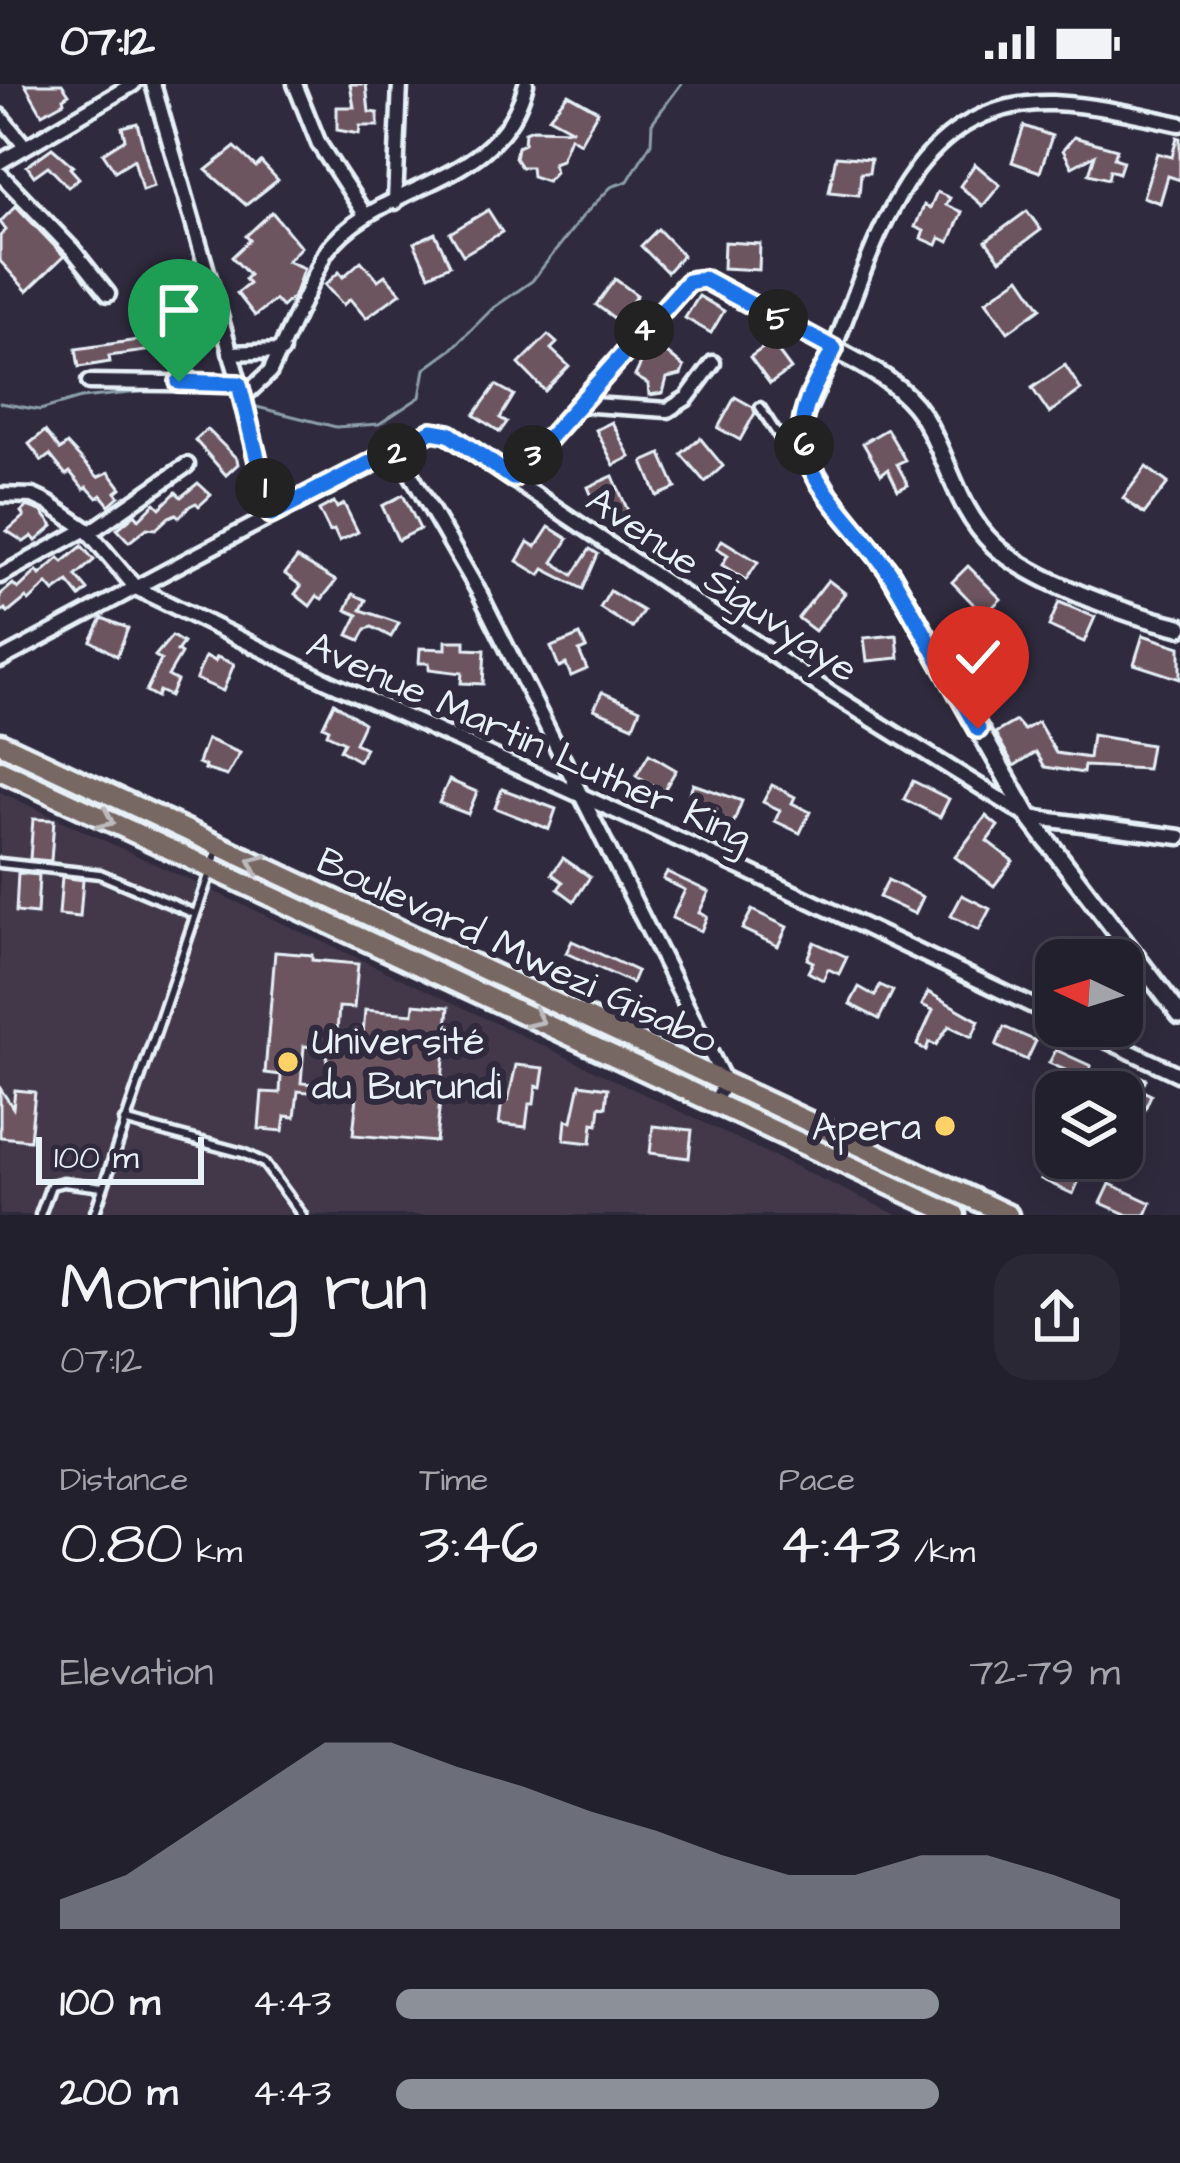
<!DOCTYPE html>
<meta charset="utf-8">
<style>
body{margin:0;font-family:"Architects Daughter",sans-serif;background:#2b2836;color:#f1f3f6;height:100vh;display:flex;flex-direction:column;font-size:45px;white-space:nowrap}
*{box-sizing:border-box;margin:0}
p{font-size:39px;color:#a3a3aa}
.icon{flex:none;width:66px;height:66px;fill:none;stroke:currentColor;stroke-width:2;stroke-linecap:round;stroke-linejoin:round}
.map{position:relative;height:1131px;overflow:hidden}
.sheet{display:flex;flex-direction:column;background:#23202e;flex:1}
.sheet>*{flex:none}
.needle{width:78px;rotate:274deg}
.tools{position:absolute;left:1035px;top:855px;display:grid;gap:24px}
.tools a{display:grid;place-items:center;width:108px;height:108px;border-radius:24px;background:#23202e;box-shadow:0 12px 48px #0002,0 0 0 3px #403e4a;font-size:60px}
.scale{position:absolute;left:36px;bottom:30px;width:168px;box-sizing:border-box;padding-left:12px;border:6px solid #e8f1f8;border-top:0;font-size:33px;line-height:42px;white-space:nowrap;color:#e8f1f8;-webkit-text-stroke:9px #2f2a3d;paint-order:stroke}
.pin{position:absolute;display:grid;place-items:center;width:102px;height:102px;color:#fff;margin:-123px -51px;border-radius:50% 50% 50% 0;rotate:-45deg;box-shadow:0 0 12px #0007}
.pin .icon{rotate:45deg}
.km{position:absolute;width:60px;height:60px;margin:-30px;border-radius:50%;background:#222;color:#fff;font-size:33px;line-height:60px;text-align:center}
.round{display:grid;place-items:center;flex:none;width:126px;height:126px;border-radius:36px;background:#2b2836}
.headline{display:flex;align-items:center;justify-content:space-between;height:204px;padding:0 60px}
h1{font-size:66px;font-weight:600;line-height:90px}
.figures{display:grid;grid-template-columns:repeat(3,1fr);gap:18px;height:204px;padding:12px 60px}
.figures div{display:grid;align-content:center}
.figures b{font-size:60px;font-weight:600}
.figures small{font-size:33px;font-weight:400}
.figures p{font-size:33px}
.chart{height:336px;padding:24px 60px}
.chart p{display:flex;justify-content:space-between}
.chart svg{width:100%;height:216px;margin-top:12px;fill:#8c9099;opacity:.7}
ul{padding:0 60px;list-style:none;font-size:39px}
li{display:grid;grid-template-columns:192px 144px 1fr;align-items:center;height:90px}
li i{height:30px;border-radius:15px;background:#8c9099}
.status{display:flex;justify-content:space-between;align-items:center;height:84px;padding:0 60px;background:#23202e;direction:ltr}
.status svg{height:33px;fill:currentColor}
.map>svg:first-child{display:block}
.built{fill:#423748}
.lines{fill:none;stroke-linecap:round;stroke-linejoin:round}
.stream{stroke:#8d9fab;stroke-width:3}
.building{fill:#6d5560;stroke:#e8f1f8;stroke-width:3;fill-rule:evenodd}
.service-casing{stroke:#e8f1f8;stroke-width:15}
.minor-casing{stroke:#e8f1f8;stroke-width:21}
.tertiary-casing{stroke:#e8f1f8;stroke-width:24}
.primary-casing{stroke:#e8f1f8;stroke-width:27}
.service{stroke:#2f2a3d;stroke-width:6}
.minor{stroke:#2f2a3d;stroke-width:12}
.tertiary{stroke:#2f2a3d;stroke-width:15}
.primary{stroke:#776864;stroke-width:18}
.oneway{stroke:#bbbabd}
.route-casing{stroke:#fff;stroke-width:24}
.route{stroke:#1a73e8;stroke-width:15}
.poi-dot{fill:#ffd166;stroke:#2f2a3d;stroke-width:4.5}
.labels{text-anchor:middle;stroke-width:12;stroke-linejoin:round;paint-order:stroke}
.street-label{font-size:39px;fill:#e8f1f8;stroke:#2f2a3d}
.poi-label{font-size:39px;fill:#e8f1f8;stroke:#2f2a3d;text-anchor:start}
</style>
<div class="status"><b>07:12</b><svg viewBox="0 0 49 12"><path d="M0 12V9h3v3zM5 12V6h3v6zM10 12V3h3v9zM15 12V0h3v12zM26 1h20v11H26zM47 4h2v5h-2z"/></svg></div>
<div class="map">
<svg width="1180" height="1131" viewBox="0 0 1180 1131">
<rect width="100%" height="100%" fill="#2f2a3d"/>
<filter id="ink" filterUnits="userSpaceOnUse"><feTurbulence type="fractalNoise" baseFrequency=".00833" numOctaves="2"/><feDisplacementMap in="SourceGraphic" scale="24" xChannelSelector="R" yChannelSelector="G"/><feConvolveMatrix kernelMatrix="1 2 1 2 8 2 1 2 1" color-interpolation-filters="sRGB"/></filter>
<g filter="url(#ink)">
<path class="built" d="M0,708L441,913L897,1131H0Z"/>
<g class="lines">
<g class="stream">
<path d="M0,319L40,326L81,314L169,305L228,308L236,313"/>
<path d="M249,321L336,343L379,340L420,313L425,285L451,266L493,224L532,197L582,133L611,103L628,97L651,59L652,39L681,0"/>
</g>
</g>
<g class="building">
<path d="M25,0H62L69,10L63,14L64,18L42,30Z"/>
<path d="M350,0H366L369,28L378,29V42H360L359,50L337,46V23H354Z"/>
<path d="M568,10L598,27L580,59L570,53L561,76L553,79L555,88L547,97L532,92L531,83H521L515,74L517,63L524,60L525,48L533,45L573,46L549,33Z"/>
<path d="M137,39L154,102L142,106L134,75L115,87L103,69L125,55L122,43Z"/>
<path d="M1024,42L1052,52L1040,88L1012,78Z"/>
<path d="M1074,53L1117,65L1114,74L1123,77L1119,89L1110,86L1108,95L1089,90L1095,71L1072,83L1063,66Z"/>
<path d="M1177,53L1180,54V96L1168,92L1160,119L1143,113L1157,69L1172,73Z"/>
<path d="M235,63L256,83L261,78L278,96L246,121L206,86Z"/>
<path d="M52,64L73,82L70,84L79,94L68,103L48,82L34,92L27,82Z"/>
<path d="M836,72L871,75L869,89H861L859,111L829,108Z"/>
<path d="M975,80L1000,101L983,122L960,102Z"/>
<path d="M937,108L950,114L946,121L962,128L949,158L940,154L937,161L921,154L924,147L915,143L924,121L930,124Z"/>
<path d="M16,122L64,172L27,207L0,177V152L6,146L0,138Z"/>
<path d="M488,126L502,148L463,171L450,149Z"/>
<path d="M1027,127L1041,146L1000,176L986,157Z"/>
<path d="M272,128L301,163L287,177L304,184L294,212L282,223L275,216L255,232L237,209L249,200L245,195L249,191L232,173L250,156L246,152Z"/>
<path d="M658,145L683,171L667,188L641,162Z"/>
<path d="M435,149L450,181L429,191L414,159Z"/>
<path d="M724,158L760,160L759,186L723,184Z"/>
<path d="M361,177L378,196L385,191L401,209L366,234L350,215L343,221L325,201L339,188L343,193Z"/>
<path d="M1020,193L1041,224L1008,248L986,217Z"/>
<path d="M615,195L637,211L618,237L596,221Z"/>
<path d="M699,212L724,227L711,249L685,234Z"/>
<path d="M548,251L557,259L551,265L569,282L545,307L519,280Z"/>
<path d="M159,253L160,265L109,272L110,278L79,283L76,265Z"/>
<path d="M771,258L791,285L770,300L750,273Z"/>
<path d="M667,269L684,283L681,291L667,294L663,309L649,311L648,300L635,292L645,271Z"/>
<path d="M1065,281L1081,306L1049,329L1032,304Z"/>
<path d="M496,301L514,311L500,334L507,338L500,348L474,331Z"/>
<path d="M735,313L753,323L755,329L740,356L718,344Z"/>
<path d="M612,338L630,373L614,381L596,346Z"/>
<path d="M207,345L237,375L238,380L226,391L195,356Z"/>
<path d="M887,345L905,376L897,380L908,401L898,406L888,385L881,390L863,359Z"/>
<path d="M45,347L60,366L67,360L98,393L109,388L121,404L116,408L119,412L109,421L101,411L97,414L87,403L84,405L70,388L66,391L50,371L42,377L29,360Z"/>
<path d="M700,354L723,382L705,398L681,370Z"/>
<path d="M661,370L676,404L657,412L643,378Z"/>
<path d="M1146,383L1168,399L1144,430L1123,414Z"/>
<path d="M613,392L628,427L612,434L605,418L596,422L588,403Z"/>
<path d="M198,399L211,411L199,422L196,419L190,422L179,433L176,430L169,433L156,445L147,444L129,458L117,445L135,430L139,435L155,419L160,424L176,408L181,413Z"/>
<path d="M403,411L420,445L398,456L382,422Z"/>
<path d="M334,418L337,424L344,420L358,448L339,457L334,446L330,448L319,426Z"/>
<path d="M27,422L41,427L53,442L36,457L32,452L24,458L7,447L24,432L21,428Z"/>
<path d="M549,443L568,455L553,478L573,491L590,465L598,470L583,505L544,485L540,491L517,477L528,458L536,463Z"/>
<path d="M722,456L758,478L746,496L722,481L728,471L717,464Z"/>
<path d="M82,462L94,476L76,492L88,506L80,513L68,498L54,508L47,500L29,517L26,514L8,529L5,525L0,529V511L13,500L18,505L37,487L40,491L59,474L63,478Z"/>
<path d="M297,474L336,497L322,515L317,512L310,522L295,510L301,502L285,490Z"/>
<path d="M968,482L1001,515L984,531L952,498Z"/>
<path d="M828,496L845,509L815,547L798,534Z"/>
<path d="M610,507L643,527L632,544L600,524Z"/>
<path d="M353,510L366,516L361,526L399,539L391,553L372,543L366,545L360,556L348,551L358,531L346,526Z"/>
<path d="M1059,518L1095,533L1084,558L1049,542Z"/>
<path d="M102,534L128,544L117,572L91,557Z"/>
<path d="M580,551L586,564L579,567L587,585L571,592L566,580L559,583L551,563Z"/>
<path d="M897,551L899,574L867,577L864,554Z"/>
<path d="M1143,551L1180,563V595L1134,580Z"/>
<path d="M172,552L183,559L177,567L181,570L168,592L177,597L170,612L159,607L157,613L146,607L161,576L155,572Z"/>
<path d="M446,557H465V565L485,566L483,600L461,599L462,589L429,585V579H419L420,564L446,565Z"/>
<path d="M205,573L215,577L217,573L234,580L223,607L196,595Z"/>
<path d="M602,608L640,625L633,642L594,625Z"/>
<path d="M334,619L364,639L355,659L365,664L359,677L340,666L344,658L327,650L329,645L323,642Z"/>
<path d="M1016,637L1024,646L1038,638L1056,669L1089,674L1092,651L1151,661L1147,685L1084,682L1083,689L1045,683L1036,668L1014,682L995,649Z"/>
<path d="M207,655L240,669L227,692L204,685L205,682L198,679Z"/>
<path d="M649,670L676,686L663,708L636,692Z"/>
<path d="M449,696L477,708L468,730L439,719Z"/>
<path d="M913,697L949,715L940,733L904,715Z"/>
<path d="M693,700L742,717L733,740L702,729L704,722L687,715Z"/>
<path d="M772,701L795,713L792,719L810,728L800,749L775,737L780,726L763,718Z"/>
<path d="M502,705L556,725L549,745L495,724Z"/>
<path d="M986,732L998,742L987,757L1013,777L994,802L955,773Z"/>
<path d="M33,735L54,736L51,777L30,775Z"/>
<path d="M563,774L590,793L574,817L558,805L563,798L552,790Z"/>
<path d="M667,788L709,808L699,829L707,832L701,847L672,834L685,806L663,795Z"/>
<path d="M18,789L39,791L37,830L16,828Z"/>
<path d="M62,793L83,796L80,833L59,831Z"/>
<path d="M888,796L923,813L915,830L879,813Z"/>
<path d="M962,811L990,825L979,846L951,832Z"/>
<path d="M752,826L787,843L778,862L742,845Z"/>
<path d="M572,857L637,887L632,899L566,869Z"/>
<path d="M814,858L847,873L839,890L828,885L823,896L808,888L813,878L807,875Z"/>
<path d="M275,868L312,871V876L358,880L354,924L339,923L336,960L362,963L365,926L413,930L414,920L449,923L436,1058L353,1051L357,1012L298,1007L295,1033L285,1032L283,1047L259,1045L262,1008L280,1009L281,991L265,989ZM304,962L328,964L325,1001L301,999Z"/>
<path d="M880,901L893,907L879,935L850,920L859,903L875,912Z"/>
<path d="M928,908L979,937L972,953L949,942L936,961L929,958L926,966L917,961L933,926L922,921Z"/>
<path d="M1004,943L1036,957L1027,976L996,962Z"/>
<path d="M1056,966L1091,982L1079,1008H1055L1065,986L1049,979Z"/>
<path d="M516,981L544,984L541,1003L536,1002L534,1020H529L526,1043L499,1040L502,1016L508,1017Z"/>
<path d="M1128,987L1146,995L1141,1006L1151,1011L1142,1032L1122,1023V1008H1116Z"/>
<path d="M580,1000L608,1004L606,1023L600,1022L598,1040L593,1039L591,1059L564,1056L566,1036L572,1037Z"/>
<path d="M0,1004L13,1024L15,1006L35,1008L30,1056L0,1053Z"/>
<path d="M653,1042L692,1046L689,1074L650,1069Z"/>
<path d="M1050,1075L1082,1089L1073,1110L1041,1095Z"/>
<path d="M1110,1100L1151,1119L1146,1131H1128L1101,1119Z"/>
</g>
<g class="lines">
<g class="service-casing">
<g id="service">
<path d="M760,323L788,367L804,375"/>
<path d="M0,779L100,790L195,830"/>
<path d="M124,1037L243,1069L264,1079L302,1131"/>
<path d="M40,1131L51,1101L63,1098L103,1103"/>
<path d="M94,1131L218,765"/>
</g>
</g>
<g class="minor-casing">
<g id="minor">
<path d="M153,0L244,315L270,430"/>
<path d="M295,0L319,60L366,132"/>
<path d="M0,32L24,61"/>
<path d="M0,78L133,0"/>
<path d="M0,90L73,166L108,210"/>
<path d="M395,118L400,0"/>
<path d="M230,269L282,267"/>
<path d="M89,298L239,300"/>
<path d="M243,313L270,288L325,169C378,95 500,105 526,0"/>
<path d="M577,320L668,326L687,314L713,279"/>
<path d="M398,368L480,510L725,998L715,1018"/>
<path d="M513,394L692,195H705L834,265C876,158 911,15 1053,19C1096,21 1138,31 1180,40"/>
<path d="M0,411L33,412L48,419L86,445L136,504L329,598L735,781L1056,933"/>
<path d="M89,449L187,381"/>
<path d="M0,492L86,445"/>
<path d="M0,576C123,511 244,444 368,383C389,372 418,348 441,347L830,609L1029,733L1180,753"/>
<path d="M1076,942L1180,991"/>
</g>
</g>
<g class="tertiary-casing">
<path id="tertiary" d="M1180,543C1128,531 1032,497 994,461C956,425 949,374 922,331C901,299 867,283 834,265L804,331L802,352L808,376L829,411L889,487L1029,733L1180,931"/>
</g>
<g class="primary-casing">
<g id="primary">
<path d="M0,659L1008,1131"/>
<path d="M0,686L955,1131"/>
</g>
</g>
<use href="#service" class="service"/>
<use href="#minor" class="minor"/>
<use href="#tertiary" class="tertiary"/>
<use href="#primary" class="primary"/>
</g>
<defs><path id="oneway-chevron" d="M-2-3.5L2.5 0L-2 3.5" fill="none" stroke-width="1.6" stroke-linecap="round" stroke-linejoin="round" transform="scale(3)"/></defs>
<g class="oneway">
<use href="#oneway-chevron" transform="translate(106 736) rotate(25)"/>
<use href="#oneway-chevron" transform="translate(256 779) rotate(-155)"/>
<use href="#oneway-chevron" transform="translate(536 935) rotate(25)"/>
</g>
</g>
<g class="lines" filter="url(#ink)">
<g class="route-casing">
<path id="route" d="M179,298L239,300L271,430L432,347L449,350L513,394L688,198L704,195L834,265C821,291 800,321 802,351C805,402 866,449 891,491C921,542 949,594 978,645"/>
</g>
<use href="#route" class="route"/>
</g>
<g class="poi-dot">
<circle cx="288" cy="978" r="12"/>
<circle cx="945" cy="1042" r="12"/>
</g>
<g class="labels">
<g class="street-label">
<text transform="translate(723 499) rotate(34)" y="14">Avenue Siguvyaye</text>
<text transform="translate(530 655) rotate(24)" y="14">Avenue Martin Luther King</text>
<text transform="translate(518 865) rotate(25)" y="14">Boulevard Mwezi Gisabo</text>
</g>
<g class="poi-label">
<text x="312" y="970">Université<tspan x="312" dy="45">du Burundi</tspan></text>
<text x="921" y="1056" text-anchor="end">Apera</text>
</g>
</g>
</svg>
<div class="tools">
<a><svg class="needle" viewBox="-14 -14 28 28"><path d="M0-13l5 13h-10z" fill="#e53935"/><path d="M0 13l5-13h-10z" fill="#a3a3aa"/></svg></a>
<a><svg class="icon" aria-label="layers" viewBox="0 0 24 24"><path d="M12 4l9 5-9 5-9-5zM3 14l9 5 9-5"/></svg></a>
</div>
<div class="scale">100 m</div>
<div class="pin" style="left:179px;top:298px;background:#1e9e55"><svg class="icon" aria-label="arrive" viewBox="0 0 24 24"><path d="M6 21V4h12l-3 4 3 4H6"/></svg></div>
<div class="pin" style="left:978px;top:645px;background:#d93025"><svg class="icon" aria-label="check" viewBox="0 0 24 24"><path d="M5 12l5 5 9-10"/></svg></div>
<b class="km" style="left:265px;top:404px">1</b>
<b class="km" style="left:397px;top:369px">2</b>
<b class="km" style="left:533px;top:371px">3</b>
<b class="km" style="left:644px;top:246px">4</b>
<b class="km" style="left:778px;top:235px">5</b>
<b class="km" style="left:804px;top:361px">6</b>
</div>
<section class="sheet">
<div class="headline"><div><h1>Morning run</h1><p>07:12</p></div><a class="round"><svg class="icon" aria-label="share" viewBox="0 0 24 24"><path d="M12 15V3M7 8l5-5 5 5M5 13v7h14v-7"/></svg></a></div>
<div class="figures">
<div><p>Distance</p><b>0.80<small> km</small></b></div>
<div><p>Time</p><b>3:46</b></div>
<div><p>Pace</p><b>4:43<small> /km</small></b></div>
</div>
<div class="chart"><p><span>Elevation</span>72–79 m</p>
<svg viewBox="0 0 160 44" preserveAspectRatio="none"><path d="M0 44V38L10 33L20 24L30 15L40 6L50 6L60 11L70 15L80 20L90 24L100 29L110 33L120 33L130 29L140 29L150 33L160 38V44z"/></svg>
</div>
<ul>
<li><b>100 m</b>4:43<i style="width:75%"></i></li>
<li><b>200 m</b>4:43<i style="width:75%"></i></li>
</ul>
</section>
